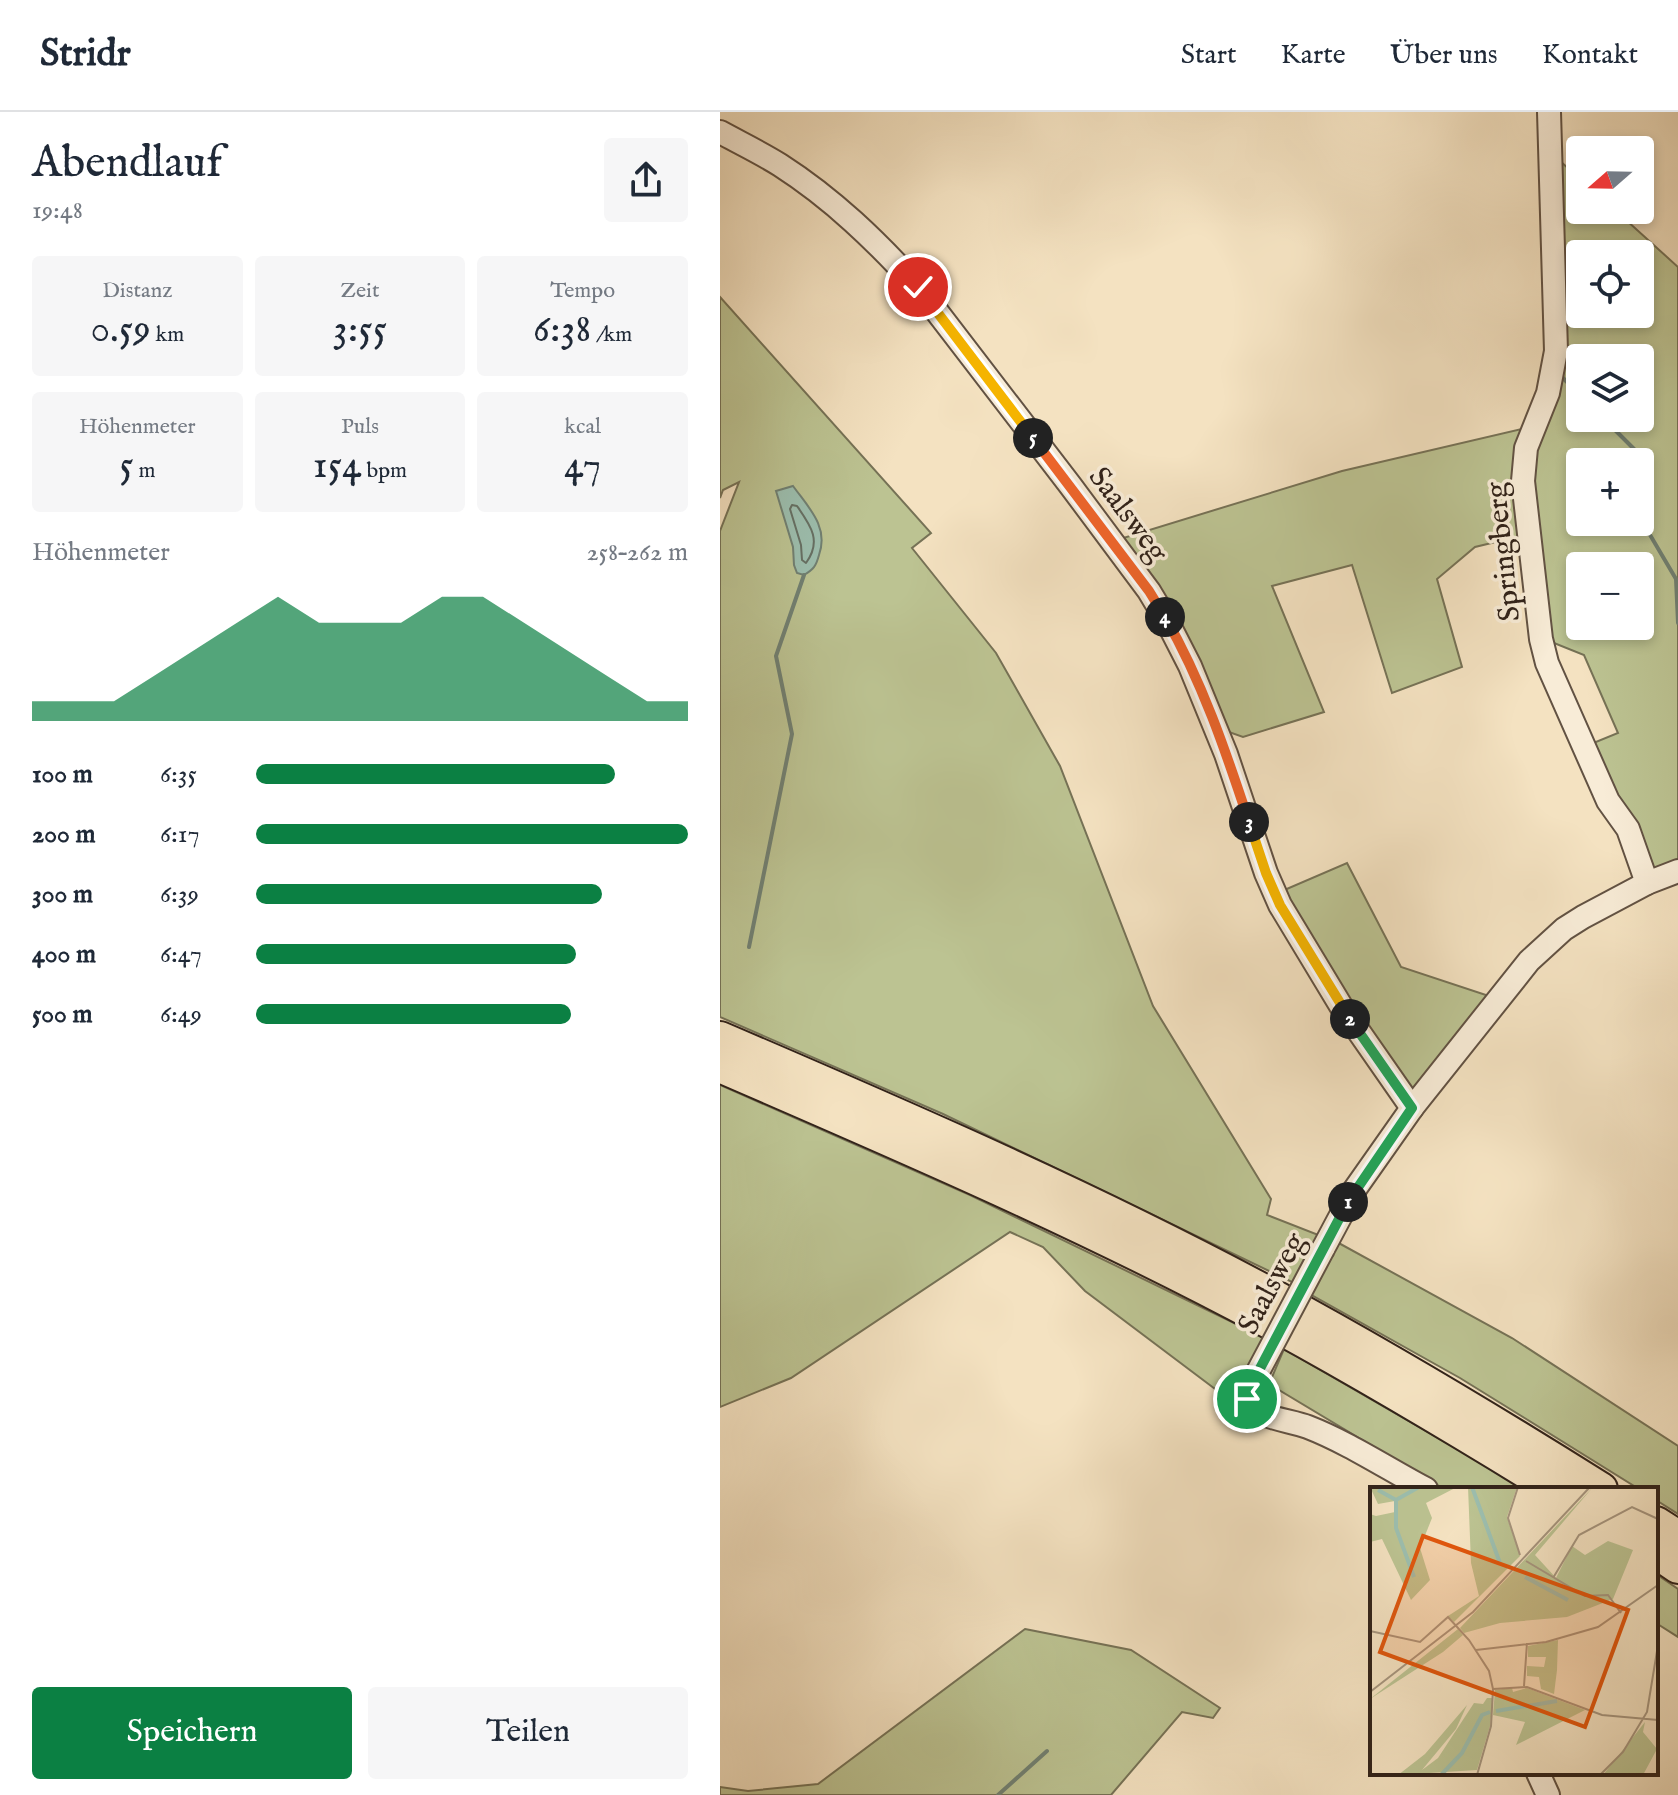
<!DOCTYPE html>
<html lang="de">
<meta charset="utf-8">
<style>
body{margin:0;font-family:"IM FELL English",serif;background:#f6f6f7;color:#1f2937;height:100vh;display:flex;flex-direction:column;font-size:30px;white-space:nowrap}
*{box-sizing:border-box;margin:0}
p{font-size:26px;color:#747a83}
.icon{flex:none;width:44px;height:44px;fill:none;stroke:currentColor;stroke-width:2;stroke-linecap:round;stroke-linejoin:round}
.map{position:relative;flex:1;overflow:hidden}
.details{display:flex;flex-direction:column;background:#fff;width:720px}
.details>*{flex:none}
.needle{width:52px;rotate:250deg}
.buttons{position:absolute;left:846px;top:24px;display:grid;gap:16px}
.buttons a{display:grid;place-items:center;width:88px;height:88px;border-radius:8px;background:#fff;box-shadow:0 4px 12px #0003;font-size:40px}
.pin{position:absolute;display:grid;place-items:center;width:68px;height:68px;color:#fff;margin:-34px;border:4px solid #fff;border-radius:50%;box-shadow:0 2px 8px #0007}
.km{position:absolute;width:40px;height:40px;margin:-20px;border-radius:50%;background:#222;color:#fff;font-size:22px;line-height:40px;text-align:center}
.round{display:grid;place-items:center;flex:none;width:84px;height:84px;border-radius:8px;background:#f6f6f7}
.head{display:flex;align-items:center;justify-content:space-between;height:136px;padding:0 32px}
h1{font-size:44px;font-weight:600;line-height:60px}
.figures{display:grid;grid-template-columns:repeat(3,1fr);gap:12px;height:136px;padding:8px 32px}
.figures div{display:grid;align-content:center;border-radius:8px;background:#f6f6f7;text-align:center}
.figures b{font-size:40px;font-weight:600}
.figures small{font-size:22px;font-weight:400}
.figures p{font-size:22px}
.chart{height:224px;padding:16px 32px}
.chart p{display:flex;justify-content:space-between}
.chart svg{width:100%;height:144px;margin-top:8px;fill:#0b8043;opacity:.7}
.primary-button{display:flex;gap:16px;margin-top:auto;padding:16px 32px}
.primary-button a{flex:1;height:92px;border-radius:8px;background:#0b8043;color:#fff;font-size:32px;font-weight:600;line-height:92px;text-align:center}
.primary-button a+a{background:#f6f6f7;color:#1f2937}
ul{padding:0 32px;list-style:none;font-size:26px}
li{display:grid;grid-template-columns:128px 96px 1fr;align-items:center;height:60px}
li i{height:20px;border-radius:10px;background:#0b8043}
header{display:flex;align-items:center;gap:48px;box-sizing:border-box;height:112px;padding:0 40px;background:#fff;border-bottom:2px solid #e0e1e3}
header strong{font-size:38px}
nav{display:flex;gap:44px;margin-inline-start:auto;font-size:28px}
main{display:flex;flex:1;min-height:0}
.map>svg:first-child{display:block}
.green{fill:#bcc392;stroke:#767256;stroke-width:2;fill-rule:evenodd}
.water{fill:#9cbeae;stroke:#718072;stroke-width:2}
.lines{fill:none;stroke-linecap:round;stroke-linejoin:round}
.shore{stroke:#667064;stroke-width:2}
.stream{stroke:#718072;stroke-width:4}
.minor-casing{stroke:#625243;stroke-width:26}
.highway-casing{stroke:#312219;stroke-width:36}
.minor{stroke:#f8ecd7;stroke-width:22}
.highway{stroke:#f4e2c1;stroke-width:32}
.minor-bridge-casing{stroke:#625243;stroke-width:26;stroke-linecap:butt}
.minor-bridge{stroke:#f8ecd7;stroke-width:22}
.split-1-casing{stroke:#fff;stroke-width:16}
.split-2-casing{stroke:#fff;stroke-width:16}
.split-3-casing{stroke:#fff;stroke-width:16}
.split-4-casing{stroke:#fff;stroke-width:16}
.split-5-casing{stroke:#fff;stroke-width:16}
.split-6-casing{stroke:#fff;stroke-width:16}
.split-1{stroke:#22a559;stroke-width:10}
.split-2{stroke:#22a559;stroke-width:10}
.split-3{stroke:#f5b400;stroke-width:10}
.split-4{stroke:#f0652b;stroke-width:10}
.split-5{stroke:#f0652b;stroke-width:10}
.split-6{stroke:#f5b400;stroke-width:10}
.labels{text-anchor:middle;stroke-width:7;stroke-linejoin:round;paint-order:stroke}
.street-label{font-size:30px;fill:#312219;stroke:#f8ecd7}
.inset-river{fill:none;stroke:#9cbeae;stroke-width:4}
.inset-road{fill:none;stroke:#a6957e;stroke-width:2}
.view{fill:#df560d;fill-opacity:0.15;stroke:#df560d;stroke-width:4}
.inset-edge{fill:none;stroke:#312219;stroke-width:4}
</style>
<header>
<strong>Stridr</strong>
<nav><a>Start</a><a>Karte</a><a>Über uns</a><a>Kontakt</a></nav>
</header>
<main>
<section class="details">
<div class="head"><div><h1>Abendlauf</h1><p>19:48</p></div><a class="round"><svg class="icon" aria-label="share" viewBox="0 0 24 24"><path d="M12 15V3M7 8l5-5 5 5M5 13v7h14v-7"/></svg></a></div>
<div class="figures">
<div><p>Distanz</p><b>0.59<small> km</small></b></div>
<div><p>Zeit</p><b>3:55</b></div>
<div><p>Tempo</p><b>6:38<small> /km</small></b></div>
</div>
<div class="figures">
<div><p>Höhenmeter</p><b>5<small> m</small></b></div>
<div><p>Puls</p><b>154<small> bpm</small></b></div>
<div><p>kcal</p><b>47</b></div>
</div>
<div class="chart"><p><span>Höhenmeter</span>258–262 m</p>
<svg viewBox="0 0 160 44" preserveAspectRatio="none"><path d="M0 44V38L10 38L20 38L30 30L40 22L50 14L60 6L70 14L80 14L90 14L100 6L110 6L120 14L130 22L140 30L150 38L160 38V44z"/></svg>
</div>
<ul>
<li><b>100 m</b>6:35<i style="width:83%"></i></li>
<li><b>200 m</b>6:17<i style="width:100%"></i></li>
<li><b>300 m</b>6:39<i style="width:80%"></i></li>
<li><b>400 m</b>6:47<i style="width:74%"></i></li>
<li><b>500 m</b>6:49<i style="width:73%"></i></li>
</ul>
<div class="primary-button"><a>Speichern</a><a>Teilen</a></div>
</section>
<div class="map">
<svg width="958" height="1683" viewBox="0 0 958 1683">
<rect width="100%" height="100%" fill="#f4e2c1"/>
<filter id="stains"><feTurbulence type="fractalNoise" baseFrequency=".0025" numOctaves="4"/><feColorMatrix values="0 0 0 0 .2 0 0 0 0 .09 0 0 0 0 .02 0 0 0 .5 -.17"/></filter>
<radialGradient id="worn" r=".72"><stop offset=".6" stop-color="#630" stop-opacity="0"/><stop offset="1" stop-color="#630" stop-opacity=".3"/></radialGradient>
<g class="green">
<path d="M840,49L860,67V98H895L958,155V752L940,759L930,755L866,634L898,621L864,543L829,529L809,354L832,282ZM860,142H920V202H860ZM860,246H920V306H860ZM860,350H920V410H860ZM860,454H920V514H860Z"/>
<path d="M0,185L211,421L192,436L276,541L340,654L433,894L551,1087L547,1103L601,1124L576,1172L223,1002L0,905V419L19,370L3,378L0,386Z"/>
<path d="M806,316L805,423L755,435L717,467L742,555L672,581L632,453L552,474L604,600L523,625L506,619L456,503L400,427L622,359Z"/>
<path d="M627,751L681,855L769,884L698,977H689L630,894L562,779Z"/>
<path d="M0,973L250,1083L545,1226L515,1292L365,1179L323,1135L290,1120L71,1266L0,1295Z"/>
<path d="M615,1129L792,1226L958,1334V1402L936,1388V1377H919L740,1266L588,1181Z"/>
<path d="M564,1237L806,1377H724L549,1272Z"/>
<path d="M936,1462L958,1477V1525L936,1511Z"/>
<path d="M305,1517L411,1538L500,1596L493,1606L462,1600L391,1683H0V1675L28,1679L98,1672Z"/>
</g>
<path class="water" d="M73,374C89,396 109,415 99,443C96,454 94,457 84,463L77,461L74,453L73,435L56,379Z"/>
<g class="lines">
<path class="shore" d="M72,393L77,394C91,414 102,429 86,451L82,448L81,433L70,397Z"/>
<g class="stream">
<path d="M840,263L860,283"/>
<path d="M883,306L915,338L916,350"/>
<path d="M920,382L923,411L956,467L958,511"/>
<path d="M29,835L72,622L56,544L84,463"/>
<path d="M278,1683L327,1639"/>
</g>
<g class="minor-casing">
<g id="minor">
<path d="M829,0L836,239L828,281L806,336L803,369L821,527L827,551L888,689L908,717L927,771"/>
<path d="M0,20C20,31 41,41 60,53C113,87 156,129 198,175L350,373L429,479L447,509L470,554L506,642L546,761L560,793L621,894L692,996"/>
<path d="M603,1137L635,1077L692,996L809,849L844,817L863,805L927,771L958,759"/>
<path d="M533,1269L527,1287C539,1308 567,1307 588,1315C629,1331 668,1357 706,1377"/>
<path d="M818,1661L828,1683"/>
</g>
</g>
<g class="highway-casing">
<g id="highway">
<path d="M0,926C189,1007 378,1089 559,1187C668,1246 776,1311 881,1377"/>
<path d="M0,954C185,1034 370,1114 547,1209C645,1262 740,1319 834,1377"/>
<path d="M936,1411L958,1425"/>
<path d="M936,1440L958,1455"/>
</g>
</g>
<use href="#minor" class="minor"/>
<use href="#highway" class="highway"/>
<g class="minor-bridge-casing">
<path id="minor-bridge" d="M533,1269L603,1137"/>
</g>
<use href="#minor-bridge" class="minor-bridge"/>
</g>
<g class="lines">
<g class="split-1-casing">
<path id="split-1" d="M527,1287V1281L628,1090"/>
</g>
<g class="split-2-casing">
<path id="split-2" d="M628,1090L692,996L630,907"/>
</g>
<g class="split-3-casing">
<path id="split-3" d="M529,710L546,761L560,793L630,907"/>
</g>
<g class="split-4-casing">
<path id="split-4" d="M445,505C482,569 506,640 529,710"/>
</g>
<g class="split-5-casing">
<path id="split-5" d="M313,326L429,479L445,505"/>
</g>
<g class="split-6-casing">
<path id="split-6" d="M198,175L313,326"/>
</g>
<use href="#split-1" class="split-1"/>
<use href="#split-2" class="split-2"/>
<use href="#split-3" class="split-3"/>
<use href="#split-4" class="split-4"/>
<use href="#split-5" class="split-5"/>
<use href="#split-6" class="split-6"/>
</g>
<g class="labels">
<g class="street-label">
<text transform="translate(409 402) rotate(53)" y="10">Saalsweg</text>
<text transform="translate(782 440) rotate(-96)" y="10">Springberg</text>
<text transform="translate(551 1171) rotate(-62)" y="10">Saalsweg</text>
</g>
</g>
<g transform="translate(650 1375)">
<rect width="288" height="288" fill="#f4e2c1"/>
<path d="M0,0H87L56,16L62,31L50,61L60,93L41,113L12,52L0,55V15V27L6,29L25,25V14L8,17ZM98,0H147L137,30L150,69L84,135L78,129L109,109L101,76ZM223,0L165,68L186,91L202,59L215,68L238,54L263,63L243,112L197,130L130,136L94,146L90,141ZM88,142L93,148L73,165L0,212ZM188,153L187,183L184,207L171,202L169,190L157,189V179L174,180L176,170H158V159ZM142,201L143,205L157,201L215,223L146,258L155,235L123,228L125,203ZM117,211H123L120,239L107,283L28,288L55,267L97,218L86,242L52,283L68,271L104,216L113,217ZM275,235L273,245L287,262L273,288H233Z" fill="#bcc392"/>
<path class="inset-river" d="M102,0L130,76M8,3L26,13L49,0M26,13V41L44,90M155,90L198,113M126,224L187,214M71,288L92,266L112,228L120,225"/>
<path class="inset-road" d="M148,0L138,31L150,68M156,74L215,109L238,108L251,126M183,91L209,48L262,20L288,32M0,144L50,155L78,130L99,153L119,184L123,202L121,239L107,288M106,163L176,155L228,140L288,98M154,199L157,156M123,202L157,200L232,228L288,233M0,205L103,125L220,0M230,288L253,265L277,225L288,158"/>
<path class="view" d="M53,49L258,123L215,240L10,165Z"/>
<rect width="288" height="288" class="inset-edge"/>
</g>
<rect width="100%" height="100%" filter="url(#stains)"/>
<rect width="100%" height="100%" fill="url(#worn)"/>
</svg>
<div class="buttons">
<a><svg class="needle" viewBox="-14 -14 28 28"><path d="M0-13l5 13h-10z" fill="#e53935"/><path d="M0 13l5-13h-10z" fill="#747a83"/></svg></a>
<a><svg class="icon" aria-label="locate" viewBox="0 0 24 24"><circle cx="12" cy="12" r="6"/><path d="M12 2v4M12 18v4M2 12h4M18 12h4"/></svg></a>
<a><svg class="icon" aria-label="layers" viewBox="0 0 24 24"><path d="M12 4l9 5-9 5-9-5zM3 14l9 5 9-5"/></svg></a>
<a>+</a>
<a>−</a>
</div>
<div class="pin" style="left:527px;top:1287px;background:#1e9e55"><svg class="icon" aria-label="arrive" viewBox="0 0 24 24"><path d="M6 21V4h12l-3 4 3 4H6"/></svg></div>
<div class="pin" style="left:198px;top:175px;background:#d93025"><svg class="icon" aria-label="check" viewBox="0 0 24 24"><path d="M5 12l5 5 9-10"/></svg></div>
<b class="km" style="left:628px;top:1090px">1</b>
<b class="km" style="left:630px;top:907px">2</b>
<b class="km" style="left:529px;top:710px">3</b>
<b class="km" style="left:445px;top:505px">4</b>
<b class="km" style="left:313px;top:326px">5</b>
</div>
</main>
